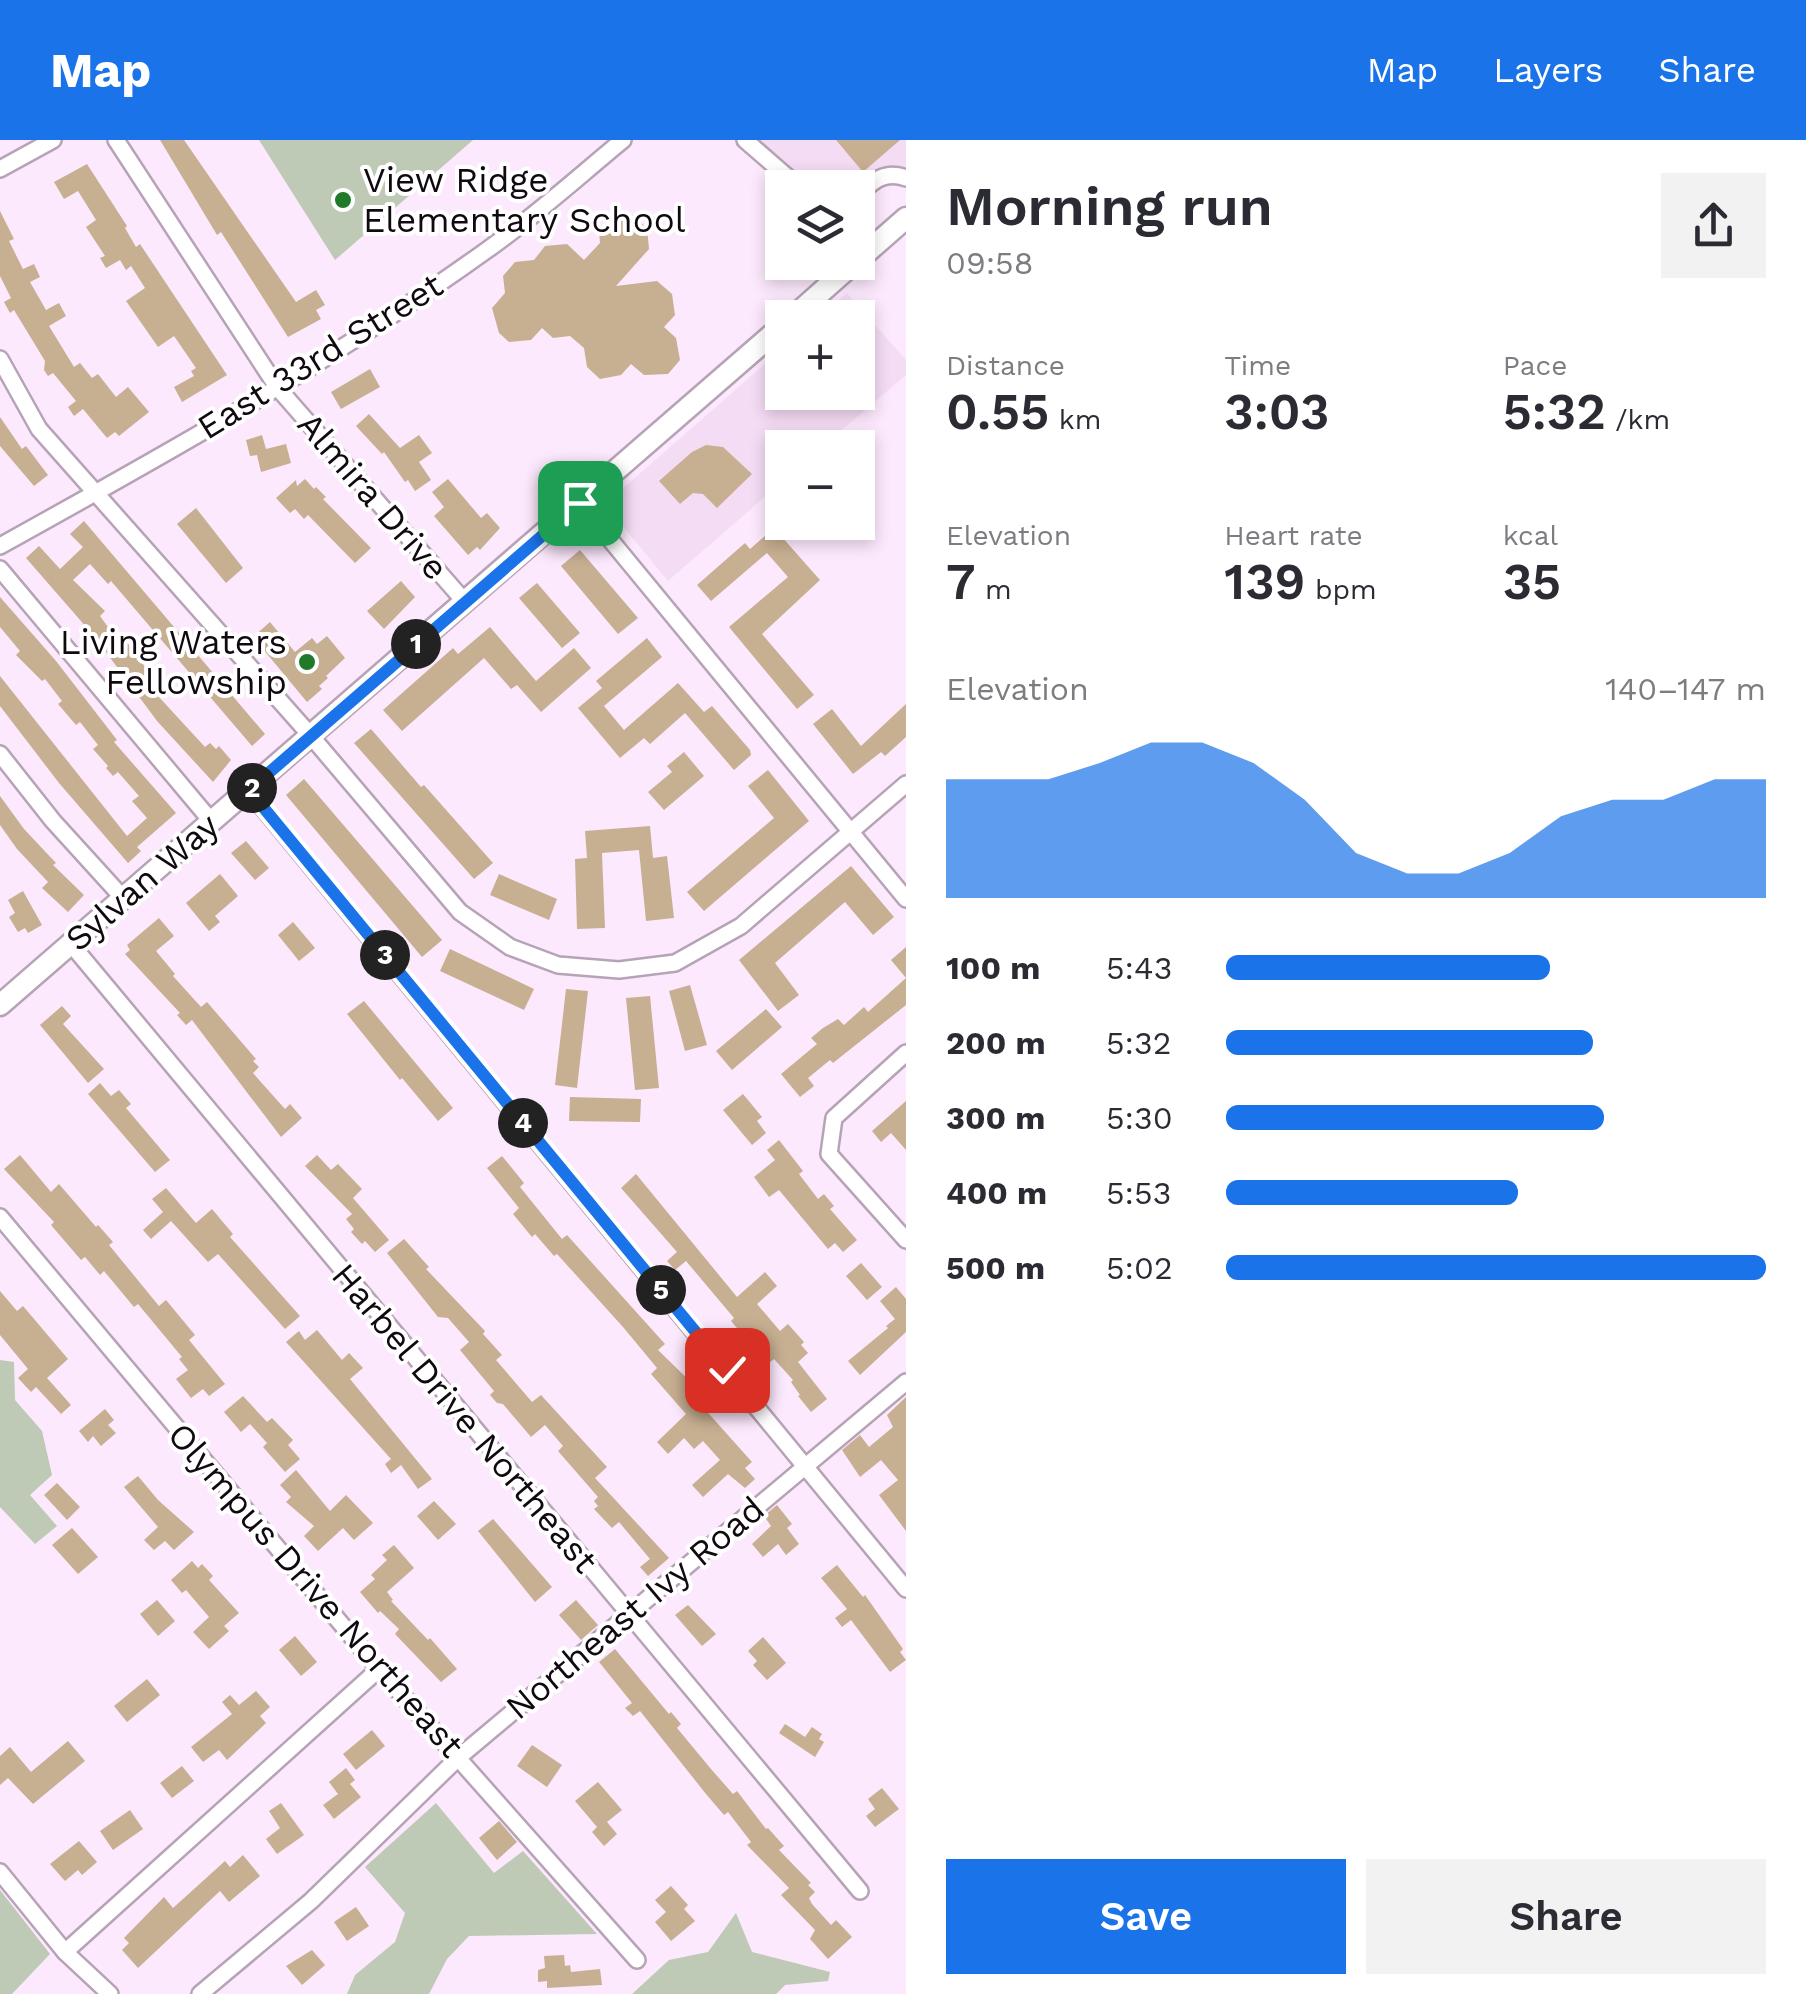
<!DOCTYPE html>
<meta charset="utf-8">
<style>
body{margin:0;font-family:"Work Sans",sans-serif;background:#f2f2f3;color:#2b2b33;height:100vh;display:flex;flex-direction:column;font-size:38px;white-space:nowrap}
*{box-sizing:border-box;margin:0}
p{font-size:32px;color:#7c7c81}
.icon{flex:none;width:55px;height:55px;fill:none;stroke:currentColor;stroke-width:2;stroke-linecap:round;stroke-linejoin:round}
.map{position:relative;flex:1;overflow:hidden}
.panel{display:flex;flex-direction:column;background:#fff;width:900px}
.panel>*{flex:none}
.fabs{position:absolute;left:765px;top:30px;display:grid;gap:20px}
.fabs a{display:grid;place-items:center;width:110px;height:110px;border-radius:0px;background:#fff;box-shadow:0 5px 15px #0003;font-size:50px}
.pin{position:absolute;display:grid;place-items:center;width:85px;height:85px;color:#fff;margin:-42px;border-radius:20px;box-shadow:0 5px 15px #0006}
.km{position:absolute;width:50px;height:50px;margin:-25px;border-radius:50%;background:#222;color:#fff;font-size:28px;line-height:50px;text-align:center}
.round{display:grid;place-items:center;flex:none;width:105px;height:105px;border-radius:0px;background:#f2f2f3}
.summary{display:flex;align-items:center;justify-content:space-between;height:170px;padding:0 40px}
h1{font-size:55px;font-weight:600;line-height:75px}
.metrics{display:grid;grid-template-columns:repeat(3,1fr);gap:15px;height:170px;padding:10px 40px}
.metrics div{display:grid;align-content:center}
.metrics b{font-size:50px;font-weight:600}
.metrics small{font-size:28px;font-weight:400}
.metrics p{font-size:28px}
.chart{height:280px;padding:20px 40px}
.chart p{display:flex;justify-content:space-between}
.chart svg{width:100%;height:180px;margin-top:10px;fill:#1a73e8;opacity:.7}
.cta{display:flex;gap:20px;margin-top:auto;padding:20px 40px}
.cta a{flex:1;height:115px;border-radius:0px;background:#1a73e8;color:#fff;font-size:40px;font-weight:600;line-height:115px;text-align:center}
.cta a+a{background:#f2f2f3;color:#2b2b33}
ul{padding:0 40px;list-style:none;font-size:32px}
li{display:grid;grid-template-columns:160px 120px 1fr;align-items:center;height:75px}
li i{height:25px;border-radius:12px;background:#1a73e8}
header{display:flex;align-items:center;gap:60px;box-sizing:border-box;height:140px;padding:0 50px;background:#1a73e8;color:#fff}
header strong{font-size:48px}
nav{display:flex;gap:55px;margin-inline-start:auto;font-size:35px}
main{display:flex;flex:1;min-height:0}
.map>svg:first-child{display:block}
.built{fill:#f5dcf5}
.green{fill:#bec9b6}
.building{fill:#c7af92}
.lines{fill:none;stroke-linecap:round;stroke-linejoin:round}
.minor-casing{stroke:#b6a3b6;stroke-width:20}
.major-casing{stroke:#b6a3b6;stroke-width:25}
.minor{stroke:#fff;stroke-width:15}
.major{stroke:#fff;stroke-width:20}
.route-casing{stroke:#fff;stroke-width:20}
.route{stroke:#1a73e8;stroke-width:12}
.poi-dot{fill:#1f7a2a;stroke:#fff;stroke-width:4}
.labels{text-anchor:middle;stroke-width:8;stroke-linejoin:round;paint-order:stroke}
.poi-label{font-size:35px;fill:#100910;stroke:#fff;text-anchor:start}
.street-label{font-size:35px;fill:#100910;stroke:#fff}
</style>
<header>
<strong>Map</strong>
<nav><a>Map</a><a>Layers</a><a>Share</a></nav>
</header>
<main>
<div class="map">
<svg width="906" height="1854" viewBox="0 0 906 1854">
<rect width="100%" height="100%" fill="#fde9fd"/>
<g class="built">
<path d="M745,0H906V38L858,48L800,47Z"/>
<path d="M847,153L906,220V235L822,307L782,308V342L668,441L611,372L614,356L782,209V252H858V178L818,177Z"/>
</g>
<g class="green">
<path d="M259,0H473L335,120Z"/>
<path d="M0,1220L14,1222L15,1260L42,1291L52,1335L30,1355L57,1386L35,1404L0,1367Z"/>
<path d="M436,1663L494,1733L523,1711L597,1794L469,1796L447,1819L429,1854H347L355,1835L395,1802L405,1773L365,1727Z"/>
<path d="M0,1750L50,1814L12,1854H0Z"/>
<path d="M736,1773L752,1812L830,1832L828,1841L785,1845L776,1854H632L669,1820L708,1812Z"/>
</g>
<g class="building">
<path d="M160,0H184L296,162L316,150L325,165L316,170L321,179L288,197L221,92L217,95Z"/>
<path d="M836,0H900L863,32Z"/>
<path d="M87,24L127,86L125,88L136,107L140,104L227,235L182,262L174,247L194,236L191,231L196,228L174,196L158,207L126,161L145,148L131,126L126,130L120,120L106,128L100,118L105,116L86,87L96,80L78,51L64,59L54,42Z"/>
<path d="M0,71L14,99L9,101L23,129L34,124L40,137L30,142L46,170L59,163L66,176L49,186L74,227L80,223L92,238L98,234L116,257L128,247L149,272L119,296L115,292L107,298L83,269L74,276L68,267L76,261L53,233L48,236L44,230L45,221L14,170L10,173L4,162L11,158L0,136Z"/>
<path d="M632,75L647,88L649,109L616,146L657,141L672,154L675,175L664,187L676,198L680,220L668,234L644,235L631,224L621,235L600,239L587,227L584,208L570,196L553,198L542,188L531,200L509,202L499,193L492,168L505,153L503,136L515,122L534,120L545,106L567,104L584,120L600,103L599,91L611,77Z"/>
<path d="M370,229L380,247L341,269L331,252Z"/>
<path d="M369,274L400,308L419,295L432,313L419,322L431,340L415,351L408,340L405,342L384,312L382,314L356,286Z"/>
<path d="M0,277L22,309L26,306L48,335L34,346L0,306Z"/>
<path d="M262,295L266,309L286,304L291,323L261,332L257,315L250,316L246,300Z"/>
<path d="M706,305L723,307L752,334L717,368L703,354L693,353L680,364L659,341L692,312Z"/>
<path d="M305,339L314,349L316,347L326,357L323,359L371,408L355,423L308,375L304,379L295,369L290,373L276,358L296,340L297,346Z"/>
<path d="M448,339L481,378L487,373L500,388L480,410L477,407L468,415L434,376L444,367L432,352Z"/>
<path d="M196,368L243,428L226,443L177,384Z"/>
<path d="M84,381L265,594L252,606L111,441L108,444L90,424L73,440L105,471L100,476L121,505L126,501L152,536L148,538L160,554L158,556L205,607L210,603L216,609L219,606L231,620L213,642L157,581L94,496L26,418L39,406L60,429L83,407L70,394Z"/>
<path d="M774,388L820,440L762,494L814,555L797,569L729,487L788,437L767,413L711,461L697,445L745,403L750,409Z"/>
<path d="M580,410L638,478L618,494L561,426Z"/>
<path d="M401,441L415,457L384,489L367,471Z"/>
<path d="M537,443L580,493L562,508L519,458Z"/>
<path d="M0,457L56,521L117,600L114,602L176,673L137,707L141,711L128,723L59,643L0,566V536L127,696L147,678L132,661L139,656L118,632L113,636L106,628L108,626L93,609L98,605L80,582L76,585L58,564L62,561L45,539L42,541L16,515L20,511L0,487Z"/>
<path d="M270,482L295,512L312,498L317,504L327,496L345,518L326,536L328,538L319,546L322,549L307,562L253,497Z"/>
<path d="M490,487L536,541L574,508L591,528L541,572L517,545L511,549L484,518L402,591L383,570L453,508L458,514Z"/>
<path d="M647,498L662,517L604,566L624,590L678,543L704,572L712,566L750,610L751,615L734,630L685,573L650,604L644,598L620,618L578,568L602,548L596,541Z"/>
<path d="M906,564V597L885,616L881,612L853,634L813,584L832,569L861,606Z"/>
<path d="M371,589L421,647L424,645L493,723L474,739L354,603Z"/>
<path d="M684,612L704,636L664,670L648,652L672,632L667,626Z"/>
<path d="M768,630L809,681L704,771L687,752L774,678L748,646Z"/>
<path d="M304,639L442,800L422,817L286,655Z"/>
<path d="M0,656L24,689L56,723L53,725L84,755L68,772L42,748L48,742L17,709L0,685Z"/>
<path d="M650,686L653,718L667,716L674,778L646,781L639,710L602,713L605,788L577,789L575,719L587,718L585,691Z"/>
<path d="M246,701L269,728L255,740L231,713Z"/>
<path d="M851,726L894,777L873,795L845,762L775,823L799,855L778,871L739,820Z"/>
<path d="M220,734L238,756L215,776L220,782L209,791L186,763Z"/>
<path d="M499,734L557,759L549,780L490,755Z"/>
<path d="M23,751L42,785L28,793L25,788L18,792L9,777L15,773L8,760Z"/>
<path d="M159,778L174,796L156,811L175,834L173,836L201,867L207,862L256,919L253,921L259,927L253,933L285,969L290,964L302,978L281,997L192,880L186,885L177,875L180,873L125,814L130,810L127,805Z"/>
<path d="M293,782L315,808L299,821L278,795Z"/>
<path d="M906,807V865L833,923L830,920L808,938L814,946L800,957L781,934L817,904L811,898L823,888L838,879L844,885L864,867L868,872L906,838L891,820Z"/>
<path d="M450,809L534,849L524,870L440,831Z"/>
<path d="M690,845L707,905L685,911L669,851Z"/>
<path d="M566,849L588,851L577,948L555,945Z"/>
<path d="M650,856L659,948L635,950L626,858Z"/>
<path d="M364,861L453,968L438,981L402,938L400,940L347,874Z"/>
<path d="M62,866L71,876L63,884L104,929L88,943L40,885Z"/>
<path d="M766,869L782,887L732,930L716,911Z"/>
<path d="M100,943L111,956L119,950L131,964L126,968L170,1020L155,1032L88,954Z"/>
<path d="M743,954L762,977L757,981L766,993L752,1005L723,970Z"/>
<path d="M570,957L641,959L640,982L569,981Z"/>
<path d="M906,961V1010L891,993L881,1002L872,991Z"/>
<path d="M779,1000L803,1031L799,1034L818,1059L824,1054L834,1066L830,1069L857,1100L843,1112L835,1103L828,1109L779,1050L769,1057L754,1037L775,1020L767,1010Z"/>
<path d="M20,1015L51,1052L59,1044L96,1087L98,1085L113,1102L109,1105L159,1166L166,1160L195,1195L189,1200L225,1244L209,1256L203,1249L191,1258L176,1239L188,1230L179,1219L182,1217L138,1164L134,1167L104,1131L100,1135L85,1117L81,1120L51,1085L54,1082L4,1029Z"/>
<path d="M317,1015L331,1030L338,1024L362,1049L353,1058L389,1100L375,1112L365,1101L362,1104L351,1092L354,1089L346,1079L352,1074L305,1026Z"/>
<path d="M502,1016L524,1043L520,1047L562,1099L567,1095L665,1204L658,1210L699,1250L693,1256L752,1322L745,1328L755,1339L745,1348L728,1334L703,1357L692,1345L720,1320L703,1301L694,1309L684,1298L668,1314L657,1302L686,1274L651,1234L657,1228L623,1187L557,1114L554,1116L535,1094L532,1097L513,1074L519,1068L487,1028Z"/>
<path d="M636,1034L737,1157L765,1132L777,1146L757,1164L780,1191L788,1184L804,1202L801,1205L808,1213L798,1222L827,1259L811,1272L798,1256L800,1255L791,1242L793,1240L774,1219L769,1223L750,1202L743,1208L735,1199L742,1194L731,1181L734,1178L686,1121L675,1130L667,1121L677,1112L621,1048Z"/>
<path d="M166,1048L196,1083L212,1069L233,1094L230,1097L300,1176L285,1189L218,1114L208,1122L171,1081L151,1099L143,1090L163,1072L152,1059Z"/>
<path d="M404,1099L429,1127L426,1129L485,1191L483,1194L502,1215L496,1220L532,1262L541,1255L607,1327L595,1338L669,1418L648,1436L640,1427L650,1419L619,1382L612,1388L594,1369L598,1366L594,1361L598,1357L558,1311L563,1306L545,1285L531,1297L503,1264L497,1263L490,1255L494,1251L460,1210L469,1202L448,1178L438,1177L387,1113Z"/>
<path d="M861,1123L882,1147L867,1160L846,1136Z"/>
<path d="M896,1147L906,1159V1192L860,1235L848,1221L888,1188L886,1186L895,1179L880,1161Z"/>
<path d="M0,1151L17,1171L23,1166L68,1219L47,1238L71,1265L61,1274L36,1247L31,1252L18,1238L28,1229L0,1195Z"/>
<path d="M317,1190L342,1220L349,1213L363,1228L350,1239L432,1339L418,1349L401,1325L391,1333L385,1324L391,1319L286,1202L299,1191L305,1200Z"/>
<path d="M243,1256L267,1282L272,1278L293,1300L288,1305L300,1319L285,1332L263,1307L267,1303L250,1284L241,1292L224,1272Z"/>
<path d="M906,1257V1391L879,1355L898,1340L881,1320L860,1337L842,1310L860,1295L869,1307L893,1287L887,1275Z"/>
<path d="M105,1269L114,1280L108,1285L116,1293L101,1306L93,1296L88,1302L79,1291Z"/>
<path d="M296,1330L330,1371L346,1355L373,1383L354,1400L343,1388L318,1411L304,1396L314,1386L286,1362L291,1357L280,1345Z"/>
<path d="M138,1336L158,1360L194,1392L174,1410L165,1401L154,1410L144,1400L158,1387L124,1347Z"/>
<path d="M57,1343L80,1367L67,1380L44,1355Z"/>
<path d="M434,1361L456,1384L438,1400L417,1376Z"/>
<path d="M777,1365L792,1384L787,1388L799,1404L786,1415L778,1404L763,1417L752,1404L771,1386L764,1376Z"/>
<path d="M493,1379L552,1447L535,1462L478,1391Z"/>
<path d="M72,1388L98,1417L78,1434L52,1405Z"/>
<path d="M394,1405L414,1428L387,1452L393,1460L391,1461L428,1500L430,1498L457,1529L441,1542L395,1494L399,1489L380,1471L378,1473L360,1452L375,1439L371,1435L387,1420L382,1415Z"/>
<path d="M192,1421L198,1428L202,1424L213,1436L209,1440L239,1473L224,1486L229,1491L209,1509L193,1492L209,1477L186,1450L182,1453L171,1440Z"/>
<path d="M837,1425L863,1457L865,1455L903,1509L900,1512L906,1520L890,1532L851,1480L842,1487L835,1478L847,1469L821,1438Z"/>
<path d="M157,1460L175,1481L158,1496L140,1474Z"/>
<path d="M576,1460L598,1485L581,1500L559,1475Z"/>
<path d="M688,1465L716,1494L702,1506L675,1475Z"/>
<path d="M295,1496L317,1522L301,1536L279,1510Z"/>
<path d="M763,1497L786,1523L767,1540L753,1525L757,1521L748,1511Z"/>
<path d="M615,1509L669,1574L671,1572L681,1584L677,1588L711,1629L733,1654L737,1651L766,1689L768,1688L784,1706L779,1710L811,1743L808,1745L815,1752L809,1758L812,1764L831,1785L836,1780L852,1797L828,1819L810,1799L815,1790L781,1755L789,1748L747,1705L751,1702L728,1672L724,1675L706,1654L640,1571L633,1576L625,1568L632,1563L599,1522Z"/>
<path d="M147,1539L160,1555L127,1582L114,1566Z"/>
<path d="M256,1551L270,1567L260,1576L266,1583L227,1620L219,1610L203,1622L191,1607L232,1574L222,1562L230,1555L239,1565Z"/>
<path d="M785,1584L805,1597L812,1587L822,1594L819,1599L824,1602L815,1617L779,1593Z"/>
<path d="M372,1590L385,1606L356,1630L343,1614Z"/>
<path d="M68,1601L85,1621L33,1664L8,1638L0,1645V1616L10,1607L31,1632Z"/>
<path d="M532,1605L562,1625L547,1647L517,1626Z"/>
<path d="M182,1626L194,1641L172,1658L160,1643Z"/>
<path d="M346,1628L355,1640L350,1644L361,1657L334,1679L323,1665L338,1654L329,1642Z"/>
<path d="M598,1642L622,1670L607,1682L617,1694L604,1706L592,1692L597,1687L575,1661Z"/>
<path d="M882,1648L899,1669L875,1687L866,1676L875,1669L868,1659Z"/>
<path d="M281,1663L304,1695L277,1714L266,1699L280,1688L269,1671Z"/>
<path d="M130,1670L143,1689L113,1710L100,1691Z"/>
<path d="M499,1681L517,1702L497,1720L479,1698Z"/>
<path d="M79,1701L97,1722L82,1735L78,1730L65,1741L50,1724Z"/>
<path d="M243,1715L260,1736L229,1762L220,1751L138,1828L122,1810L129,1803L124,1798L164,1757L173,1768L225,1721L230,1727Z"/>
<path d="M671,1746L688,1765L684,1769L695,1781L671,1801L655,1782L666,1772L655,1760Z"/>
<path d="M356,1767L369,1786L347,1801L334,1782Z"/>
<path d="M312,1810L325,1825L302,1845L286,1826Z"/>
<path d="M564,1815L565,1826L570,1825L571,1832L600,1829L602,1845L547,1848V1841L538,1842V1830L545,1828L544,1816Z"/>
</g>
<g class="lines">
<g class="minor-casing">
<g id="minor">
<path d="M116,0L277,247L465,462"/>
<path d="M745,0L800,48"/>
<path d="M0,29L53,0"/>
<path d="M858,55C873,41 885,30 906,38"/>
<path d="M0,219L39,289L311,596L460,772L510,807L558,825L619,830L675,823L741,786L906,644"/>
<path d="M580,363L906,759"/>
<path d="M0,406C166,314 333,221 487,110C534,77 578,37 623,0"/>
<path d="M0,429L212,682"/>
<path d="M0,614L53,681L123,758"/>
<path d="M249,651L906,1449"/>
<path d="M71,804L860,1751"/>
<path d="M906,913L834,978L829,1014L906,1100"/>
<path d="M0,1077L379,1529L637,1820"/>
<path d="M0,1732L65,1812L110,1854"/>
<path d="M65,1812L379,1529"/>
<path d="M200,1854L311,1761L459,1617L906,1242"/>
</g>
</g>
<g class="major-casing">
<g id="major">
<path d="M858,120L906,78"/>
<path d="M792,178L855,122"/>
<path d="M0,865L782,186"/>
</g>
</g>
<use href="#minor" class="minor"/>
<use href="#major" class="major"/>
</g>
<g class="lines">
<g class="route-casing">
<path id="route" d="M580,363L249,650L727,1230"/>
</g>
<use href="#route" class="route"/>
</g>
<g class="poi-dot">
<circle cx="343" cy="60" r="10"/>
<circle cx="307" cy="522" r="10"/>
</g>
<g class="labels">
<g class="poi-label">
<text x="363" y="52">View Ridge<tspan x="363" dy="40">Elementary School</tspan></text>
<text x="287" y="514" text-anchor="end">Living Waters<tspan x="287" dy="40">Fellowship</tspan></text>
</g>
<g class="street-label">
<text transform="translate(320 216) rotate(-32)" y="12">East 33rd Street</text>
<text transform="translate(373 356) rotate(49)" y="12">Almira Drive</text>
<text transform="translate(142 742) rotate(-41)" y="12">Sylvan Way</text>
<text transform="translate(465 1278) rotate(50)" y="12">Harbel Drive Northeast</text>
<text transform="translate(316 1450) rotate(49)" y="12">Olympus Drive Northeast</text>
<text transform="translate(635 1468) rotate(-40)" y="12">Northeast Ivy Road</text>
</g>
</g>
</svg>
<div class="fabs">
<a><svg class="icon" aria-label="layers" viewBox="0 0 24 24"><path d="M12 4l9 5-9 5-9-5zM3 14l9 5 9-5"/></svg></a>
<a>+</a>
<a>−</a>
</div>
<div class="pin" style="left:580px;top:363px;background:#1e9e55"><svg class="icon" aria-label="arrive" viewBox="0 0 24 24"><path d="M6 21V4h12l-3 4 3 4H6"/></svg></div>
<div class="pin" style="left:727px;top:1230px;background:#d93025"><svg class="icon" aria-label="check" viewBox="0 0 24 24"><path d="M5 12l5 5 9-10"/></svg></div>
<b class="km" style="left:416px;top:504px">1</b>
<b class="km" style="left:252px;top:648px">2</b>
<b class="km" style="left:385px;top:815px">3</b>
<b class="km" style="left:523px;top:983px">4</b>
<b class="km" style="left:661px;top:1150px">5</b>
</div>
<section class="panel">
<div class="summary"><div><h1>Morning run</h1><p>09:58</p></div><a class="round"><svg class="icon" aria-label="share" viewBox="0 0 24 24"><path d="M12 15V3M7 8l5-5 5 5M5 13v7h14v-7"/></svg></a></div>
<div class="metrics">
<div><p>Distance</p><b>0.55<small> km</small></b></div>
<div><p>Time</p><b>3:03</b></div>
<div><p>Pace</p><b>5:32<small> /km</small></b></div>
</div>
<div class="metrics">
<div><p>Elevation</p><b>7<small> m</small></b></div>
<div><p>Heart rate</p><b>139<small> bpm</small></b></div>
<div><p>kcal</p><b>35</b></div>
</div>
<div class="chart"><p><span>Elevation</span>140–147 m</p>
<svg viewBox="0 0 160 44" preserveAspectRatio="none"><path d="M0 44V15L10 15L20 15L30 11L40 6L50 6L60 11L70 20L80 33L90 38L100 38L110 33L120 24L130 20L140 20L150 15L160 15V44z"/></svg>
</div>
<ul>
<li><b>100 m</b>5:43<i style="width:60%"></i></li>
<li><b>200 m</b>5:32<i style="width:68%"></i></li>
<li><b>300 m</b>5:30<i style="width:70%"></i></li>
<li><b>400 m</b>5:53<i style="width:54%"></i></li>
<li><b>500 m</b>5:02<i style="width:100%"></i></li>
</ul>
<div class="cta"><a>Save</a><a>Share</a></div>
</section>
</main>
